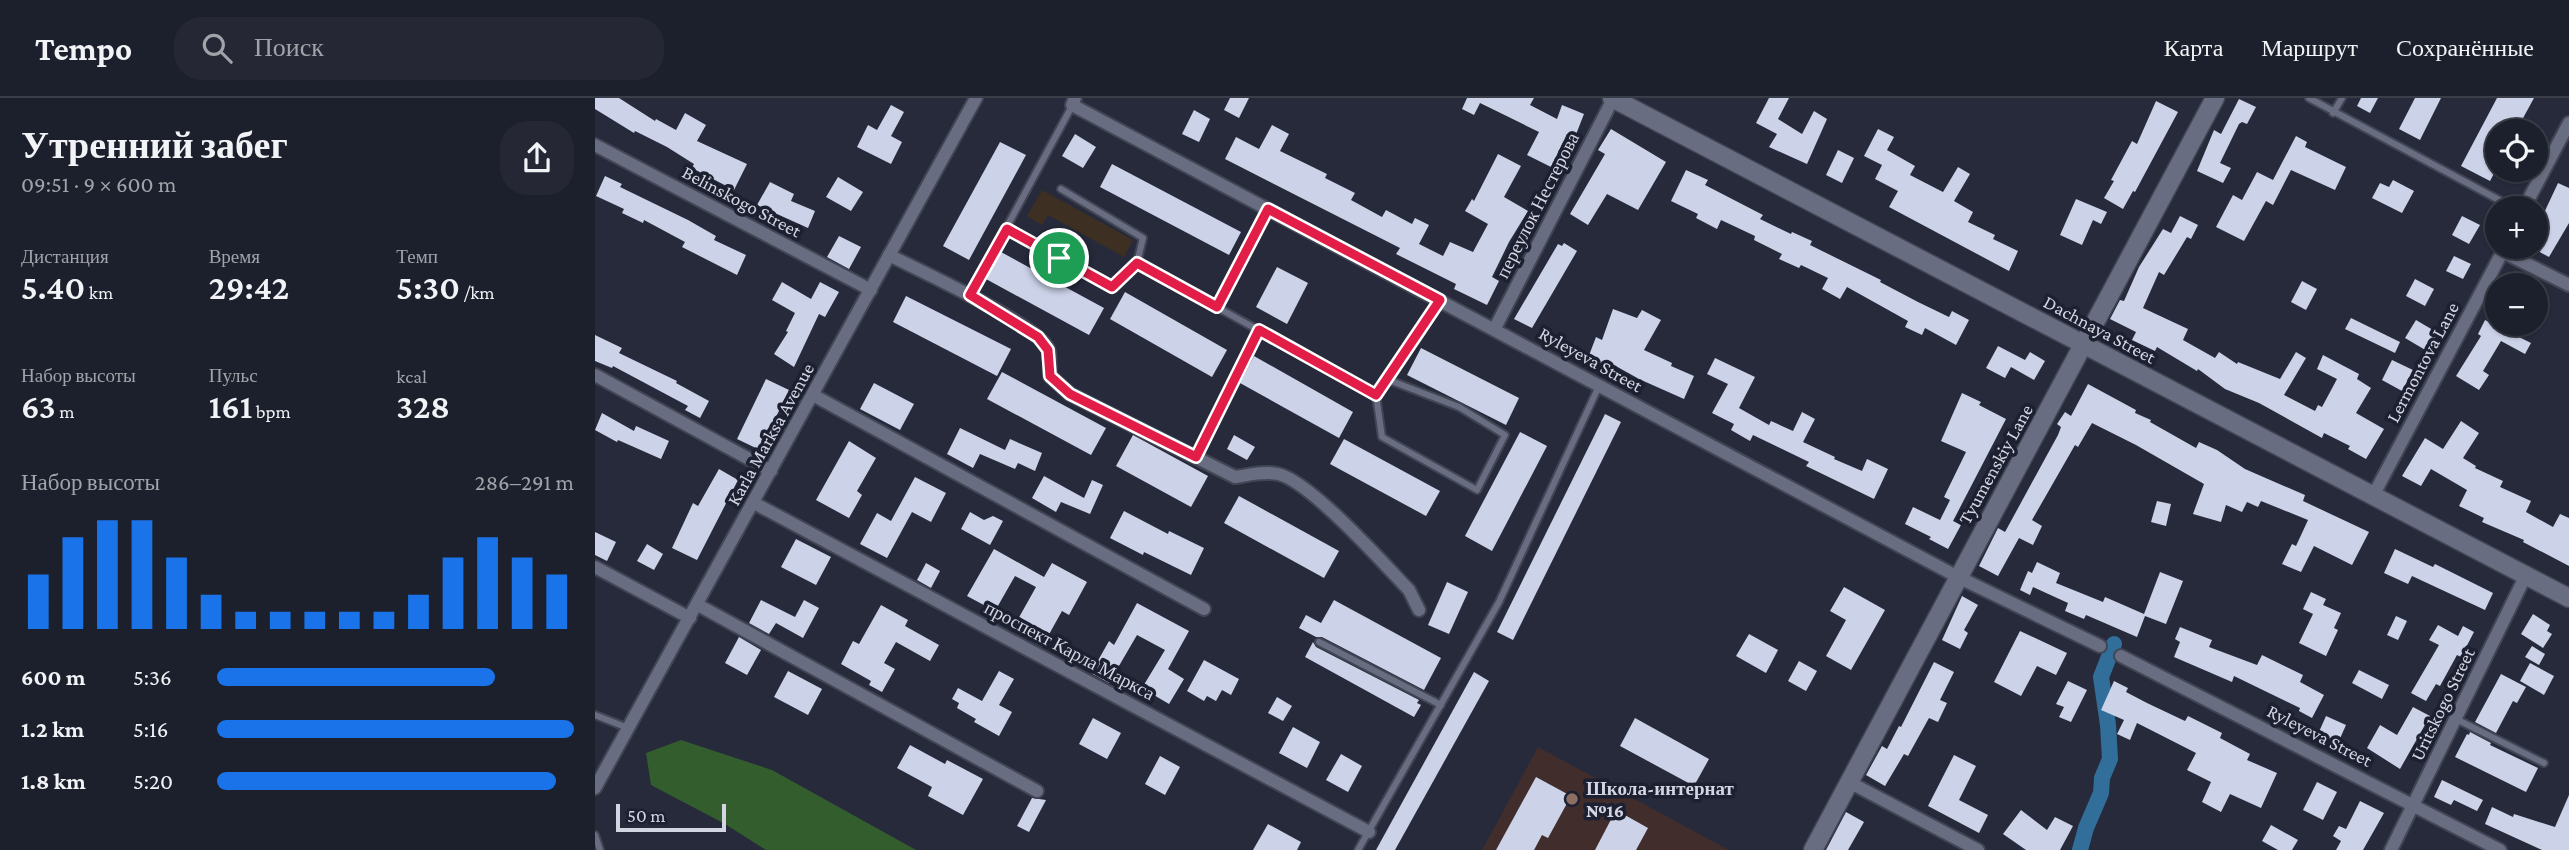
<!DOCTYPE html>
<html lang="ru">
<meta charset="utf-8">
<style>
body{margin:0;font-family:"Crimson Pro",serif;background:#252834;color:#f1f3f6;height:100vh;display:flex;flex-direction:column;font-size:26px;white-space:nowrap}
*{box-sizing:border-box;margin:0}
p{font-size:23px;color:#a0a3a9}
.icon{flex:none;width:38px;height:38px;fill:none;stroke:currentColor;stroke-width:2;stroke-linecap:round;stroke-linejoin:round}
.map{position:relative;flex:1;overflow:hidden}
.details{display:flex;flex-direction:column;background:#1c202c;width:595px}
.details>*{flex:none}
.tools{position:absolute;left:1890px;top:21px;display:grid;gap:14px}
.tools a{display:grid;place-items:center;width:63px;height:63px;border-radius:50%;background:#1c202c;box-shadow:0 2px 5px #0004,0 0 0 2px #3a3e48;font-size:35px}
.scale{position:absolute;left:21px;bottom:18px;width:110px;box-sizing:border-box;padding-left:7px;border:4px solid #d3d6e2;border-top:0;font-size:19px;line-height:24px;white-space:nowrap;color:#d3d6e2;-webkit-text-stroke:5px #1c2031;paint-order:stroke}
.pin{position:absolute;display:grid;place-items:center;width:60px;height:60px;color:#fff;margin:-30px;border:4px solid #fff;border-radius:50%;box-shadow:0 2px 7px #0007}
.round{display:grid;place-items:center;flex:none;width:74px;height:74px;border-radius:28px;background:#252834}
.headline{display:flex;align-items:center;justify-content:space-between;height:119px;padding:0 21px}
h1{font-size:38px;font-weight:600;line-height:52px}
.figures{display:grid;grid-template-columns:repeat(3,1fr);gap:10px;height:119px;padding:7px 21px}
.figures div{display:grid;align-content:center}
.figures b{font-size:35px;font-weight:600}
.figures small{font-size:19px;font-weight:400}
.figures p{font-size:19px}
.chart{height:196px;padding:14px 21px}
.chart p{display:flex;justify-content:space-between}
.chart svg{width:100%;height:126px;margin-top:7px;stroke:#1a73e8;stroke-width:6}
ul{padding:0 21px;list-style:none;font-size:23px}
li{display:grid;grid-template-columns:112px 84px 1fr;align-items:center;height:52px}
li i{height:18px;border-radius:9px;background:#1a73e8}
header{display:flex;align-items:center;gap:42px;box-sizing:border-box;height:98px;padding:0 35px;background:#1c202c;border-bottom:2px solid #3a3e48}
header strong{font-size:33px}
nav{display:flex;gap:38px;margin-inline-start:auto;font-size:24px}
.search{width:490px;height:63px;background:#252834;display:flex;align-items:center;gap:18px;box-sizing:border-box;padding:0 24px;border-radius:28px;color:#a0a3a9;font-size:26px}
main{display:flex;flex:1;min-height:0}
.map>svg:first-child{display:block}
.industrial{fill:#3e2f23}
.education{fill:#412d2c}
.green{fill:#345d2e}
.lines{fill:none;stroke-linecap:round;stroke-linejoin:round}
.canal{stroke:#326e9a;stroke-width:16}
.building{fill:#ccd2e8}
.lane-casing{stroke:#424554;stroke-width:10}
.street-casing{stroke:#424554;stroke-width:16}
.secondary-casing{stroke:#424554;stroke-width:21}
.lane{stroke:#686d81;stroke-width:6}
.street{stroke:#686d81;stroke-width:12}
.secondary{stroke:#686d81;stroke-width:18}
.route-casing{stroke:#fff;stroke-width:14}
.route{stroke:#e11d48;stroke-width:9}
.education-dot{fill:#8d6e63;stroke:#1c2031;stroke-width:2.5}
.labels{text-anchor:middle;stroke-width:7;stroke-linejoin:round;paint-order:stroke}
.street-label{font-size:19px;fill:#d3d6e2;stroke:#1c2031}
.poi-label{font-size:19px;font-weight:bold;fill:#d3d6e2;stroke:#1c2031;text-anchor:start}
</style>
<header>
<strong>Tempo</strong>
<div class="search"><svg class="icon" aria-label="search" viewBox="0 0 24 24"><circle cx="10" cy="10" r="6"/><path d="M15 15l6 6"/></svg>Поиск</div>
<nav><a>Карта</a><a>Маршрут</a><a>Сохранённые</a></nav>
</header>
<main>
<section class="details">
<div class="headline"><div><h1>Утренний забег</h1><p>09:51 · 9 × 600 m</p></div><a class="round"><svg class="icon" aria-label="share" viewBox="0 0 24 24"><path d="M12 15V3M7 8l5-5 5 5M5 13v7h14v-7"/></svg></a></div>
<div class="figures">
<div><p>Дистанция</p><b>5.40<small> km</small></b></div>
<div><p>Время</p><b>29:42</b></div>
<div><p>Темп</p><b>5:30<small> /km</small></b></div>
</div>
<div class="figures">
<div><p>Набор высоты</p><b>63<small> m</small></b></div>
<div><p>Пульс</p><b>161<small> bpm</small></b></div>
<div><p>kcal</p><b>328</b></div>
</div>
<div class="chart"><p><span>Набор высоты</span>286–291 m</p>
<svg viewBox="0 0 160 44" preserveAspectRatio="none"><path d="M5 44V25M15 44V12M25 44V6M35 44V6M45 44V19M55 44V32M65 44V38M75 44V38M85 44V38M95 44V38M105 44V38M115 44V32M125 44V19M135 44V12M145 44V19M155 44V25"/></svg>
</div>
<ul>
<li><b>600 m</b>5:36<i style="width:78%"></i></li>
<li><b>1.2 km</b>5:16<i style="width:100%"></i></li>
<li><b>1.8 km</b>5:20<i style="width:95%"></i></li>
</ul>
</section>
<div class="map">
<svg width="1974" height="752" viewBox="0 0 1974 752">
<rect width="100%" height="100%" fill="#262a3b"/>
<path class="industrial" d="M447,92L538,142L529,159L453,117L447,127L432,118Z"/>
<path class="education" d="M943,649L1134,752H887Z"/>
<path class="green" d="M86,642L177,672L321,752H171L130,726L56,687L51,655Z"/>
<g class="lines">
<path class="canal" d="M1485,752L1491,730L1506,695L1507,680L1515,661L1513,627L1506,579L1519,546"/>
</g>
<g class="building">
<path d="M0,0H24L60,23L61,21L81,32L90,15L111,27L102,43L152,66L139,92L97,70L99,66L72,49L40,33L39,35L0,11Z"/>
<path d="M635,0H654L644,20L629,12Z"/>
<path d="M872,0H939L935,7L962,21L967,7L989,16L980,39L972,36L956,69L932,57L944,34L885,5L879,17L867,11Z"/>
<path d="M1174,0H1194L1183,21L1207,36L1219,13L1232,21L1212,66L1174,49L1182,36L1161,25Z"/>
<path d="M1766,0H1783L1775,15L1762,8Z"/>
<path d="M1820,0H1846L1825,42L1804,31Z"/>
<path d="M1902,0H1939L1921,33H1902V70L1895,83L1866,68Z"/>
<path d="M1644,1L1661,9L1652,26L1647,24L1644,26L1625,65L1636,70L1628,85L1602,73L1619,32L1626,36Z"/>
<path d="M1561,3L1583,14L1540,94L1538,93L1528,111L1509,100L1519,83L1516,82L1537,43L1542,46Z"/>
<path d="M296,7L309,14L296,38L307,44L296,66L262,49L273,27L282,32Z"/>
<path d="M599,12L615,21L604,44L587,36Z"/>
<path d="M677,27L694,36L685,53L732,76L730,80L760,95L756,102L787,119L791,112L817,126L820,120L834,127L824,146L848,158L855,144L878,154L893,126L870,113L877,101L879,103L903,56L926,68L909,99L933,113L914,144L897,179L904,183L892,207L859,191L861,186L801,156L805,150L630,61L641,39L664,51Z"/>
<path d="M1016,31L1071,64L1043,112L1012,96L993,127L975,116L1010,56L1003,52Z"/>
<path d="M1283,31L1299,39L1292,52L1320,68L1315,77L1348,94L1363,69L1375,76L1359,103L1378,114L1373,124L1400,137L1398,141L1423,153L1414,173L1294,109L1303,93L1280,81L1287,67L1269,58Z"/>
<path d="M480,36L501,49L488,70L467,58Z"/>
<path d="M1701,38L1712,44L1710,49L1751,69L1740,92L1696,72L1678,107L1671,103L1649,143L1621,129L1638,97L1647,102L1662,74L1678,82Z"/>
<path d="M405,44L431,57L374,162L348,148Z"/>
<path d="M1243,52L1259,60L1247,85L1231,77Z"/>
<path d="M517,66L646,134L634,157L505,89Z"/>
<path d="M1091,72L1113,82L1110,87L1168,117L1165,121L1196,136L1197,134L1217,143L1215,147L1286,182L1285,184L1323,204L1354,219L1357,213L1374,222L1361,247L1330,230L1327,237L1310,229L1313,223L1252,189L1245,201L1227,191L1233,180L1206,167L1204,170L1184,161L1187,156L1159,142L1160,138L1126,122L1122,131L1101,120L1103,116L1076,103Z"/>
<path d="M10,78L27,86L25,89L93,122L121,138L119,142L151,157L142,177L87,149L90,144L49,122L48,125L27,115L29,111L1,98Z"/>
<path d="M243,79L268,94L256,113L231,99Z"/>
<path d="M1798,82L1819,93L1807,115L1777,100L1785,85L1794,89Z"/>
<path d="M175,84L199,96L196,103L220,113L213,130L162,107Z"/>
<path d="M1963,85L1974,90V125L1954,159L1941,152V132Z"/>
<path d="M1481,101L1512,114L1506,126L1498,122L1487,147L1465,137Z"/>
<path d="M1585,118L1603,127L1596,141L1592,139L1569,177L1564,174L1548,210L1593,231L1588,242L1620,260L1624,254L1642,266L1643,264L1685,281L1701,254L1711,260L1689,297L1720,313L1723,307L1727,309L1742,281L1722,271L1728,257L1764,276L1762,281L1776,290L1761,315L1789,331L1771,361L1753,351L1755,348L1729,335L1727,340L1664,305L1630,291L1603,271L1602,273L1562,249L1560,253L1537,242L1541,234L1515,221L1525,202L1529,203L1544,169L1568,131L1576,135Z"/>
<path d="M1867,118L1885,127L1874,146L1857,137Z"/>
<path d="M244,138L266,149L254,171L232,159Z"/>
<path d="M969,145L982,153L937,230L919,221L963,146L967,148Z"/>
<path d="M406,154L509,210L494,237L391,181Z"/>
<path d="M1859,158L1876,166L1868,181L1851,173Z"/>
<path d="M682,169L713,185L692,226L661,209Z"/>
<path d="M1820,181L1839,191L1830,208L1811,198Z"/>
<path d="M1707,183L1722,191L1711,212L1696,204Z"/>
<path d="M187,184L216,201L225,184L244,194L230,219L224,216L199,269L179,256L193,234L191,233L200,215L177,202Z"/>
<path d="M530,194L632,252L617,279L515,221Z"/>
<path d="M311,198L416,251L402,278L298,224Z"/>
<path d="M1018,211L1042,220L1047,212L1066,222L1049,252L1077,265L1076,268L1099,278L1089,301L1044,281L1019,267L1017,270L993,260L1001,239L1007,242Z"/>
<path d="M1756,220L1805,244L1800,255L1750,231Z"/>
<path d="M1821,222L1843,235L1832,253L1810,240Z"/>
<path d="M1890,222L1936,245L1930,256L1906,243L1888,273L1894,277L1884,292L1861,278L1886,238L1883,236Z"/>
<path d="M0,237L27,250L24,255L82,283L81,285L114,303L105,320L90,312L93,308L18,268L17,270L0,263Z"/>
<path d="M1403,248L1430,262L1435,254L1450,263L1439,282L1416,269L1410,280L1391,270Z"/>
<path d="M826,250L924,300L911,327L812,277Z"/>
<path d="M659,258L758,314L744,340L645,285Z"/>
<path d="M1120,260L1160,279L1144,310L1174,327L1176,323L1198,333L1207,314L1220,321L1208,344L1240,359L1239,361L1267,373L1272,361L1293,371L1279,401L1211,368L1214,364L1185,350L1158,337L1155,343L1136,332L1139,326L1117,315L1133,286L1112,276Z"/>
<path d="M1797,262L1818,272L1807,293L1787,282Z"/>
<path d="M407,274L511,330L496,357L392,301Z"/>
<path d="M171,281L194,292L165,352L142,341Z"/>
<path d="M279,285L319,306L305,332L265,311Z"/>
<path d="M1493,286L1541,312L1540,315L1556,322L1555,324L1601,350L1604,344L1622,352L1650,371L1710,397L1708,403L1774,434L1757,467L1719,448L1706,474L1687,466L1697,446L1701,448L1713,422L1666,403L1663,409L1652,404L1647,414L1631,407L1626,424L1598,416L1609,386L1541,347L1497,325L1483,349L1480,347L1437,422L1447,428L1438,447L1424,440L1403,478L1384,468L1403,430L1410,434L1446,368L1463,337L1466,329L1462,326L1470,314L1476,318Z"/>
<path d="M1367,295L1386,304L1384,307L1411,321L1358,423L1366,427L1353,451L1334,441L1336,439L1310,426L1318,409L1345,422L1355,402L1349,399L1371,354L1346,343Z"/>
<path d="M7,315L39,333L41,328L74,343L66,361L23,342L22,344L0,332Z"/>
<path d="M1010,316L1026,324L918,542L902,534Z"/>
<path d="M1866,323L1884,335L1868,360L1881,368L1880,370L1908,383L1905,389L1936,403L1931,414L1958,429L1965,416L1974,420V468L1928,444L1929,442L1887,424L1889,420L1864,408L1872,392L1836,371L1826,388L1807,378L1830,340L1848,351Z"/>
<path d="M365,330L410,352L415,341L447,355L440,373L423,365L420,371L385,356L378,370L352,356Z"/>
<path d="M925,334L952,348L897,453L870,438Z"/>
<path d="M538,337L613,378L596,409L521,368Z"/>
<path d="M639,337L660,349L652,362L632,351Z"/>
<path d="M749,341L845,393L831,418L735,366Z"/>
<path d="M254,343L281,360L262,393L267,397L254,420L221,402Z"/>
<path d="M124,371L143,382L102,462L77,450L98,405L103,408Z"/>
<path d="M449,378L489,400L497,382L508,387L495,416L466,404L461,414L437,400Z"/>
<path d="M320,379L351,395L336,424L317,414L292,460L265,446L282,415L296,423Z"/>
<path d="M644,398L744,453L729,480L629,425Z"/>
<path d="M1562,403L1576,406L1571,428L1556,424Z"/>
<path d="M529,413L573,436L574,433L609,450L596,477L549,454L548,457L515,440Z"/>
<path d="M375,414L389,422L398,418L408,423L395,447L366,431Z"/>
<path d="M0,434L21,444L12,463L0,457Z"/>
<path d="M201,441L236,459L221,487L186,469Z"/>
<path d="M52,446L68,456L59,472L42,463Z"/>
<path d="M399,451L449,479L457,465L492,484L474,517L467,513L447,549L417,532L441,489L420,478L400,513L372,498Z"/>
<path d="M1800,451L1838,469L1840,466L1898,495L1890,512L1817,478L1813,486L1789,475Z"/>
<path d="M1442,464L1465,475L1461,485L1508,504L1510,499L1549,516L1565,474L1588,483L1571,526L1550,518L1542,539L1491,517L1489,521L1470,513L1473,505L1438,489L1435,497L1425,492L1433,473L1437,475Z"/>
<path d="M331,465L345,473L336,490L322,482Z"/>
<path d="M852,484L873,494L854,536L833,527Z"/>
<path d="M1249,489L1290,512L1256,572L1231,558L1251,522L1235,513Z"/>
<path d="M1716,494L1731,501L1728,507L1746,515L1739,530L1743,532L1731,558L1704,545L1718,516L1708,511Z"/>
<path d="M1367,498L1383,507L1369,532L1373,535L1365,551L1347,542Z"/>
<path d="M166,502L200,519L209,502L224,510L208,540L181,525L174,536L154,525Z"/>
<path d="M739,502L846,560L829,592L727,539H721L704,530L711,517L726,525Z"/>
<path d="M542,505L594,533L573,571L589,581L574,606L547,590L570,552L542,537L514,585L496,575L514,543L519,547Z"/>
<path d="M286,507L313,522L310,528L344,547L335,563L301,544L289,565L300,571L287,594L274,587L276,583L246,566L258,543L264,546Z"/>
<path d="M1938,516L1955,527L1952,533L1957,536L1948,550L1926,536Z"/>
<path d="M1801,518L1812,523L1803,542L1792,537Z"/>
<path d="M1843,527L1863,538L1868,528L1879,534L1866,559L1862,557L1845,588L1841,586L1831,603L1816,595L1844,547L1834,542Z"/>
<path d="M1585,529L1617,542L1614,549L1662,567L1667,557L1708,577L1705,584L1729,597L1717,620L1704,613L1705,610L1639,578L1637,584L1579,559L1585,544L1580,541Z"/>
<path d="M1425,533L1472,555L1461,577L1442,568L1426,598L1399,584Z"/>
<path d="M1154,536L1183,552L1171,575L1141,558Z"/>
<path d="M144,539L166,552L152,577L130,565Z"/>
<path d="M718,544L721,549L824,602L822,605L826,607L819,619L710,559Z"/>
<path d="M1937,548L1950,556L1944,567L1930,559Z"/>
<path d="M609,562L644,581L636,597L627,592L621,603L612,598L609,603L592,593Z"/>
<path d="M1204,563L1222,573L1211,593L1193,583Z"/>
<path d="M1339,564L1359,574L1345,602L1352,605L1343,624L1334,620L1313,658L1309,656L1290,688L1271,677L1287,648L1292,651L1304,628L1306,629Z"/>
<path d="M1935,565L1959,578L1949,597L1925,583Z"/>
<path d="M1764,572L1794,587L1787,601L1757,585Z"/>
<path d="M193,573L227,591L213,617L179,599Z"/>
<path d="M404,573L419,581L404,607L417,614L404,638L379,624L381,621L362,610L364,605L357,601L363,590L387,603Z"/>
<path d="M879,574L894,583L800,752H781Z"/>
<path d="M1906,576L1931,589L1922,605L1918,603L1901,635L1880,624Z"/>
<path d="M1473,583L1492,592L1476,624L1464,619L1469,609L1461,606Z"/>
<path d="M1519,583L1533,590L1531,594L1552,605L1590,623L1593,618L1627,635L1625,640L1655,656L1652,662L1682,675L1666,710L1635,696L1626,714L1607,704L1616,684L1592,672L1601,655L1542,625L1535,642L1522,636L1529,622L1506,612Z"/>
<path d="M682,599L697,608L688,623L673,615Z"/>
<path d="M1818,609L1835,618L1805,671L1772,650L1785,627L1802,637Z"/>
<path d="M1731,618L1751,627L1743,645L1723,636Z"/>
<path d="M498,620L526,635L512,661L484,646Z"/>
<path d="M1040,620L1114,661L1099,688L1025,648Z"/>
<path d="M698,629L725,644L712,670L684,655Z"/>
<path d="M1875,634L1896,645L1895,647L1943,670L1931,694L1860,659L1872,636L1874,637Z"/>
<path d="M315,647L350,666L352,662L388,681L368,717L333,698L337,689L302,670Z"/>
<path d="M746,656L767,668L753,694L731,682Z"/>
<path d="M1359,657L1381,668L1364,702L1393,717L1384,735L1333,708Z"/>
<path d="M565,658L585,669L570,697L550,686Z"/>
<path d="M941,679L976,698L953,740L947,737L939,752H901Z"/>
<path d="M1847,682L1888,702L1882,713L1859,702L1856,707L1839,699Z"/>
<path d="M1722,684L1742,694L1728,722L1708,712Z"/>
<path d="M1974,697V752H1947L1890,726L1897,709L1918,719L1919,716L1960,729Z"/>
<path d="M437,700L451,702L434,734L422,728Z"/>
<path d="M1765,703L1789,715L1768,752H1741L1746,743L1738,738L1744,728L1751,731Z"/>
<path d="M1021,712L1053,730L1041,752H1000Z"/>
<path d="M1426,712L1452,732L1460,719L1478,728L1465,752H1431L1408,736Z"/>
<path d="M1251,714L1269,724L1253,752H1231Z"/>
<path d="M673,726L706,744L702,752H658Z"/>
<path d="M1676,727L1703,742L1697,752H1683L1667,743Z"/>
</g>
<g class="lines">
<g class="lane-casing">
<g id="lane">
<path d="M1714,0L1919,110"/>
<path d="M1738,15L1747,0"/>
<path d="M466,91L548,140L542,165"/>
<path d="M412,131L517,189L542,165L781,297L787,339L882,392L910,337L864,309L794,282L781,297"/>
<path d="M375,197L477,8"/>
<path d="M622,209L673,111"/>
<path d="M794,282L845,202"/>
<path d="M601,359L664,232"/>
<path d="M724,544L846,607"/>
<path d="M0,617L33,630"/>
<path d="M1861,621L1949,665"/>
<path d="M0,737L5,752"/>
<path d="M763,752L904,504L1004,288"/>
</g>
</g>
<g class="street-casing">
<g id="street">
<path d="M480,0L477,7L1363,479L1505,548"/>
<path d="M0,47L276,192"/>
<path d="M1929,110L1974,25"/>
<path d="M1908,154L1974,187"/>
<path d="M294,157C323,172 442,226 453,251C456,259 454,270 455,278L475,296L640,379C654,377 669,373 683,376C715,383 789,466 814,492L824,512"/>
<path d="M900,230L1018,1"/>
<path d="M0,277L176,373"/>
<path d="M218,297L609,511"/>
<path d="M1778,398L1910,149"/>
<path d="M159,405L774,734"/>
<path d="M0,469L95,520"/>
<path d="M103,507L442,693"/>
<path d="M1526,558L1905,752"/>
<path d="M1254,684L1383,752"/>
<path d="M0,690L381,0"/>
<path d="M1796,752L1931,477"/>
</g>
</g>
<g class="secondary-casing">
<g id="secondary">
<path d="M1017,0L1974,500"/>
<path d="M1218,752L1620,0"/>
</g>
</g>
<use href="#lane" class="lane"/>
<use href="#street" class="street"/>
<use href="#secondary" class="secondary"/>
</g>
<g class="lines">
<g class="route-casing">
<path id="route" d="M673,111L845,202L781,297L664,232L601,359L475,296L455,278L453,252L443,239L375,197L412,131L517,189L542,165L622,209Z"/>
</g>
<use href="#route" class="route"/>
</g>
<circle class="education-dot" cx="977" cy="701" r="7"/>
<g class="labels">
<g class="street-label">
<text transform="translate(147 103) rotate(28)" y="7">Belinskogo Street</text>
<text transform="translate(942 107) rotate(-63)" y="7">переулок Нестерова</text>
<text transform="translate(1505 231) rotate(28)" y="7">Dachnaya Street</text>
<text transform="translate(996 261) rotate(29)" y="7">Ryleyeva Street</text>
<text transform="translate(1827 264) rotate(-62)" y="7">Lermontova Lane</text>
<text transform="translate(175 336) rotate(-61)" y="7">Karla Marksa Avenue</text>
<text transform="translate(1400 366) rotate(-61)" y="7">Tyumenskiy Lane</text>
<text transform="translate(475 552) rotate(28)" y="7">проспект Карла Маркса</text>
<text transform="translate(1847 606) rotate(-64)" y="7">Uritskogo Street</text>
<text transform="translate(1725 637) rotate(27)" y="7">Ryleyeva Street</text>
</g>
<g class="poi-label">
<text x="991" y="697">Школа-интернат<tspan x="991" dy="22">№16</tspan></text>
</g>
</g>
</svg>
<div class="tools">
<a><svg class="icon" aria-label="locate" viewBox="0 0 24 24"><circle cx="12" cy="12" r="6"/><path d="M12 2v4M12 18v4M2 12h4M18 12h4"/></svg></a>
<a>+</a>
<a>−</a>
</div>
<div class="scale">50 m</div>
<div class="pin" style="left:464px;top:160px;background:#1e9e55"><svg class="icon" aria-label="arrive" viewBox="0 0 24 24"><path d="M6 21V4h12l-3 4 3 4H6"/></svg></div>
</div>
</main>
